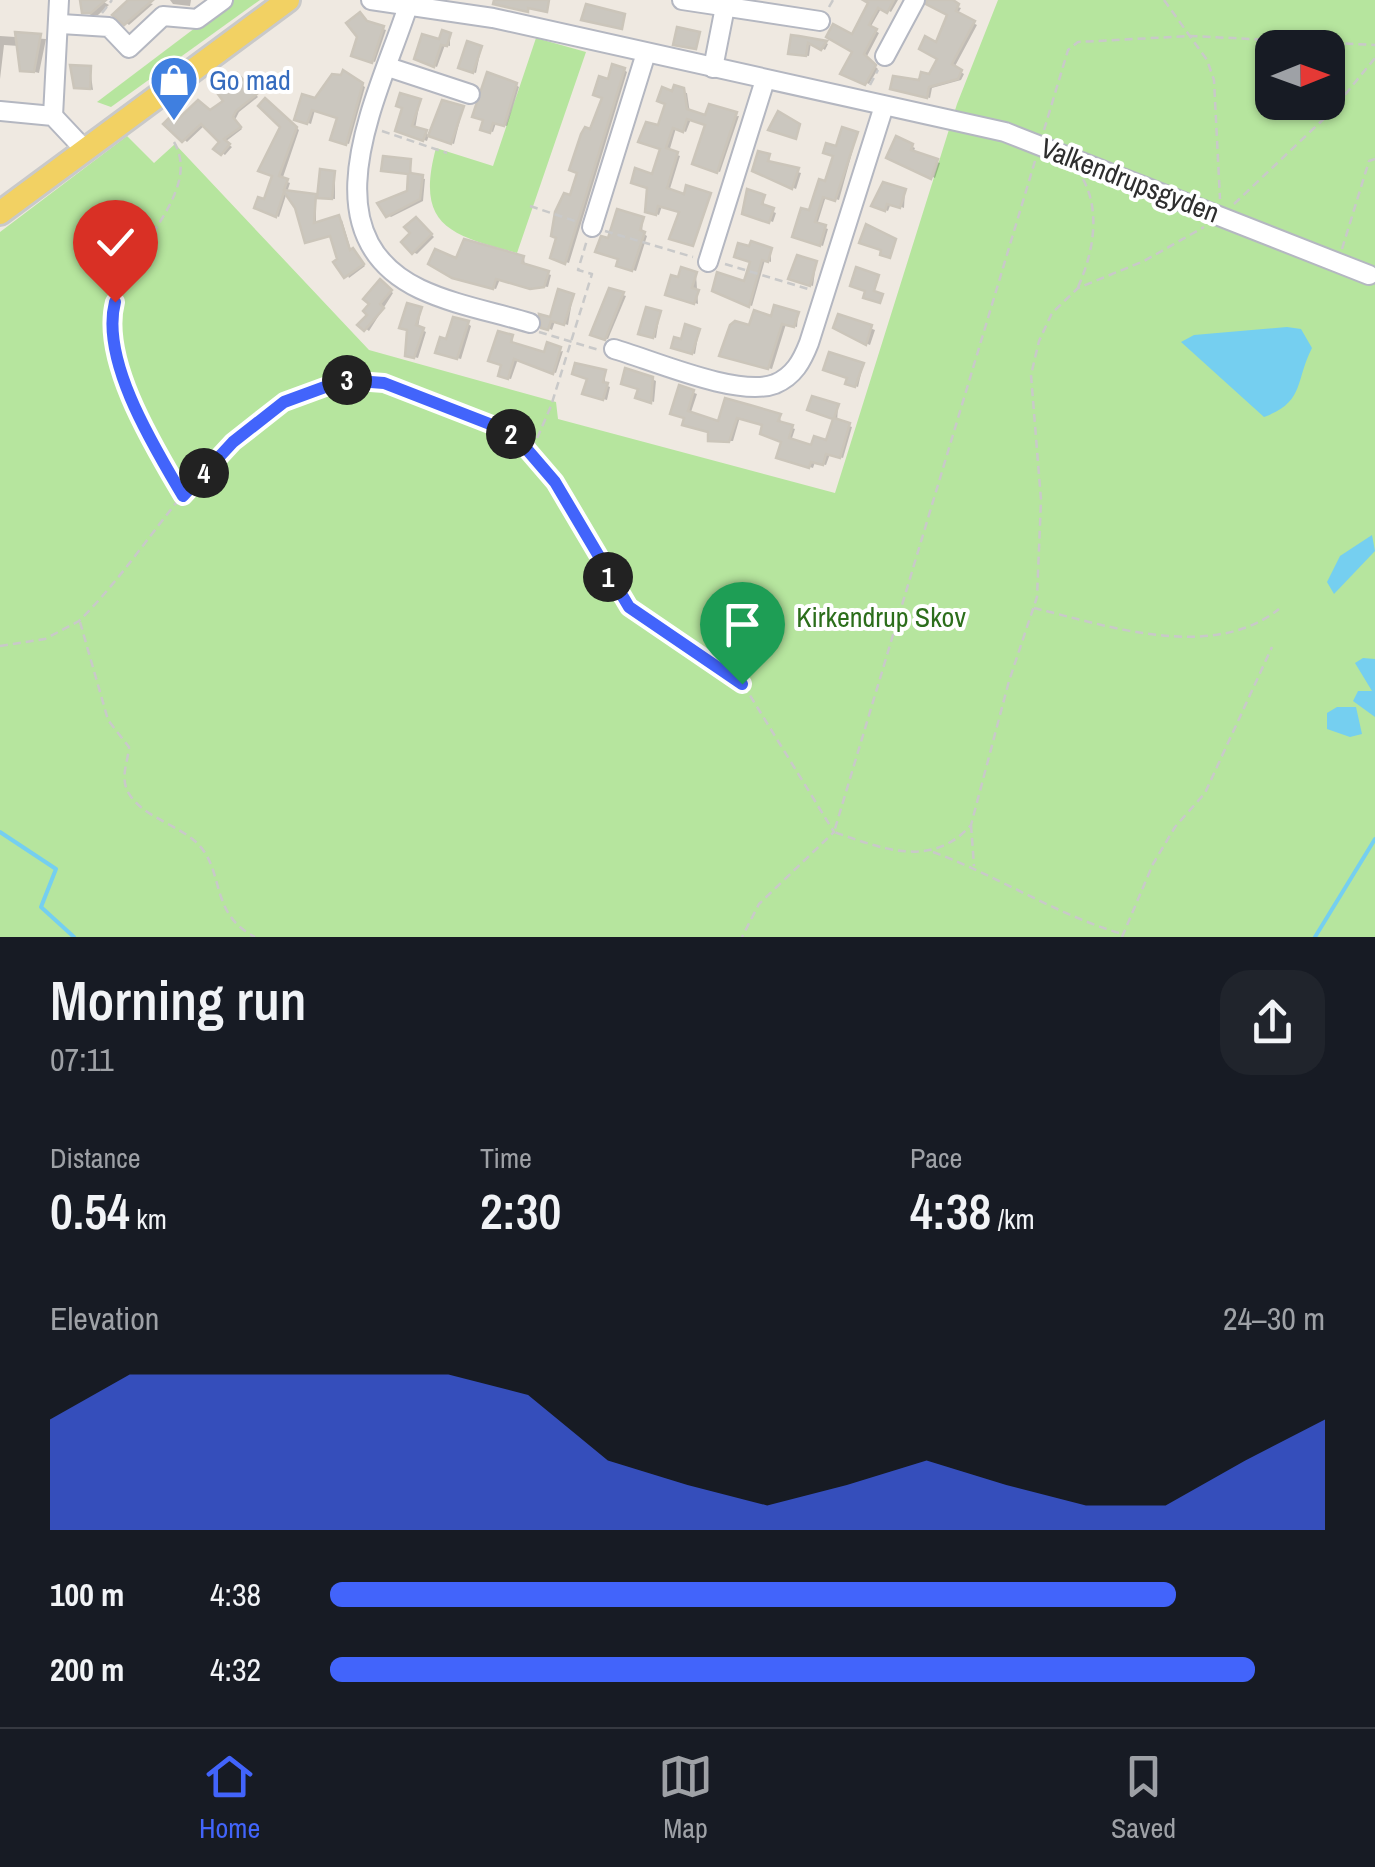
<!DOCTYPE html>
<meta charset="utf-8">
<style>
body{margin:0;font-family:"Archivo Narrow",sans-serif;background:#20242c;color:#f1f3f6;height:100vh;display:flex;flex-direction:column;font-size:38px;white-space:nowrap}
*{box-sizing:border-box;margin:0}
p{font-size:32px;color:#9ea1a6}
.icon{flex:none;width:55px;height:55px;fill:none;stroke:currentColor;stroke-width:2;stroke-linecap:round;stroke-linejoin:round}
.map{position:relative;height:937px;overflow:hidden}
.drawer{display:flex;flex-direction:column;background:#171b24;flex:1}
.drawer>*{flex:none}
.needle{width:65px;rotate:89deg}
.controls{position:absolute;left:1255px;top:30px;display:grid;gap:20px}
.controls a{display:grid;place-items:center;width:90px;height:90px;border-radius:20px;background:#171b24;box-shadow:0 2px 8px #0004;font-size:50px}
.pin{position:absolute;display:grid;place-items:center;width:85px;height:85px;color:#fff;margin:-102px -42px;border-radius:50% 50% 50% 0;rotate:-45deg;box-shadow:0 0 10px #0007}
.pin .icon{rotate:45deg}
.km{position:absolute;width:50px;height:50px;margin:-25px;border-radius:50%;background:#222;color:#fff;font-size:28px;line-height:50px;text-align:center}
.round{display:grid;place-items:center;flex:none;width:105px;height:105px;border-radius:30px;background:#20242c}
.overview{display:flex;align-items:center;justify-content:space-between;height:170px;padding:0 50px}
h1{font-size:55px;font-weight:600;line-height:75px}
.figures{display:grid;grid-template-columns:repeat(3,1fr);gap:15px;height:170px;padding:10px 50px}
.figures div{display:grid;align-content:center}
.figures b{font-size:50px;font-weight:600}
.figures small{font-size:28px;font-weight:400}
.figures p{font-size:28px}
.chart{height:280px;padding:20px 50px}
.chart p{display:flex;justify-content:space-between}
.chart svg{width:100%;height:180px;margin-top:10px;fill:#4264fb;opacity:.7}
ul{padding:0 50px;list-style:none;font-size:32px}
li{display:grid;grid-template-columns:160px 120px 1fr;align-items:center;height:75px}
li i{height:25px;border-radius:12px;background:#4264fb}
.tab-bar{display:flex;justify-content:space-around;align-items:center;height:140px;border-top:2px solid #363941;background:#171b24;font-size:28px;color:#9ea1a6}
.tab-bar a{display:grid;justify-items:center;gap:5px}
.tab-bar .on{color:#4264fb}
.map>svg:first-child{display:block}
.green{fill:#b6e59e;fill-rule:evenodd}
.water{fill:#75cff0}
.shadow{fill:#0003}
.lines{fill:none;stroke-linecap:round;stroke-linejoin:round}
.stream{stroke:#75cff0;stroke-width:4}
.building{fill:#cbc7bf;stroke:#cbc5ba;stroke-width:2.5}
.minor-casing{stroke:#b4b7c1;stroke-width:22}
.major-casing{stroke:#c9c9c9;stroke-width:28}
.path{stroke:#c9c9c9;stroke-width:2.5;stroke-dasharray:8 5;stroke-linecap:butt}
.minor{stroke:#fff;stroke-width:18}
.major{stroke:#f2d163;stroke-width:22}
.route-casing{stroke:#fff;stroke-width:20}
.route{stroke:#4264fb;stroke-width:12}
.labels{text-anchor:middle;stroke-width:8;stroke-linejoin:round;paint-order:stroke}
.shop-label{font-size:28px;fill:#366cbe;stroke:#fff;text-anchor:start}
.street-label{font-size:28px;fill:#2e2e2e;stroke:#fff}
.park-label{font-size:28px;fill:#2c6e1b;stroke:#fff}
</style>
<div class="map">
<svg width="1375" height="937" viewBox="0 0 1375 937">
<rect width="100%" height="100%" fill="#efe9e1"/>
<g class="green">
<path d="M232,0H260L111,107L97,102Z"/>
<path d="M998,0H1375V937H0V232L127,136L154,163L175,144L369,350L556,402L558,419L835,493L957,104ZM1272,48H1328V102H1272Z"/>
<path d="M536,38L586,52L517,253C450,235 415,226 436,148L493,166Z"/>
</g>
<g class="water">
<path d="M1287,327L1301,329L1312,348C1295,381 1305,402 1264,417L1181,342L1194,335Z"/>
<path d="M1372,535L1375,551L1334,594L1327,582L1340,556Z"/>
<path d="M1363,658L1375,659V717L1353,701L1358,691H1372L1355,663Z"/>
<path d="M1337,707H1356L1362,734L1350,737L1327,729V713Z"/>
</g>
<g class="shadow">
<path d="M82,0H100L109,5L98,15H91L85,11Z"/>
<path d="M132,0L153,4L129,25L115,14Z"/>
<path d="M170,0H191L190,6L173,4Z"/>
<path d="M871,0H898L891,12L882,7L870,28L879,33L866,58L878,69L869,84L844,73L855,51L853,37Z"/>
<path d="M935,0L961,8L957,15L977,25L954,68L964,74L961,80L932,88L930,98L896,89L930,77L940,58L937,46L950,14Z"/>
<path d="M369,24L386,30L375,62L357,56Z"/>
<path d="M0,36L46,39L39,73L23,69L19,46L4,45L0,79Z"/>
<path d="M450,36V46L445,45L437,67L417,58Z"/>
<path d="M793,38L826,43L828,44L825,50L811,42L809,56L794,54Z"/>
<path d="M481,49L476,73L464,69Z"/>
<path d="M90,68L93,90L77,87Z"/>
<path d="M624,70L627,72L569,263L556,259L552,257L561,202L572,198L609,82Z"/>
<path d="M344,74L365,87L349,144L337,140L340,118L315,110L311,124L300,120Z"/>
<path d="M240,78L258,97L239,112L235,120L242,129L225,142L232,147L225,155L217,149L223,142L205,125L187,142L166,124L211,113L226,101Z"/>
<path d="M516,85L519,87L507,126L496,123L493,132L486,130Z"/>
<path d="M663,90L687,93L690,113L707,118L739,116L720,172L698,165L707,124L691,119L686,132L676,128L669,152L680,156L669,192L681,212L662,206L659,215L651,212L662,149L659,129L668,104Z"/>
<path d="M420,101L415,129L429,135L427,141L401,132L405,108Z"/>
<path d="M269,103L299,130L282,180L290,183L279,217L257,207L266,202L283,126Z"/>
<path d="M463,108L454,144L434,137Z"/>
<path d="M857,135L839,200L826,196L817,225L828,229L823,246L798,237L827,184L838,149Z"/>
<path d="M898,140L915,148L913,153L940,163L935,178L889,157Z"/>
<path d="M769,157L770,164L801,173L796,189L755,170Z"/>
<path d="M410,162L412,176L425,179L423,201L391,217L388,215L409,193L411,174L384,170Z"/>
<path d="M335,173V199L323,198Z"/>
<path d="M905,192L904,208L891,203L888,211L877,207Z"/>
<path d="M316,196V225L342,220L351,250L365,266L349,278L332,236L307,241Z"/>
<path d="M764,197V208L776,213L773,222L745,212Z"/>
<path d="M643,219L642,233L647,236L636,271L622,266L609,241Z"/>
<path d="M419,222L434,237L417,254L413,252Z"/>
<path d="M465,242L524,258L525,266L551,275L548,287L500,279L496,289L458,278L457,261Z"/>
<path d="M771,250V262L765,260L752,306L714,290L746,284L753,262Z"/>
<path d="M816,264L813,286L794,280Z"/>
<path d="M696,274L698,304L671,295Z"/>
<path d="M380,283L393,293L369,331L361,325L371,315Z"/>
<path d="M610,291L626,296L608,339L596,336Z"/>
<path d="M573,296L568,325L555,321L552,330L544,326Z"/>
<path d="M421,310L418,328L426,332L418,358L411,356L410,330Z"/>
<path d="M660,313L656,338L644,334Z"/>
<path d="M798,315L797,327L786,324L772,369L725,356L751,328Z"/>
<path d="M839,317L875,330L870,345L854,338Z"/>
<path d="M468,324L471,326L461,359L442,354Z"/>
<path d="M699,331L695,354L677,348L682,342Z"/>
<path d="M512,337L513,345L545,355L563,351L556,373L518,359L511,379L504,377Z"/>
<path d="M863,365L858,387L848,383L850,377Z"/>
<path d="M605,373V385L610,387L607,400L588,395Z"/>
<path d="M652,379L656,381L654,402L642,398Z"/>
<path d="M681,388L697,394L690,415L720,424L727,401L780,416L781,424L795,429L791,441L813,448L828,443L835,418L813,411L838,407L837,422L852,427L843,458L830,454L826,465L815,462L813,468L783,458L784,441L765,425L740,417L733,441H714L711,432L688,426Z"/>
</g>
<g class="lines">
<g class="stream">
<path d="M0,832L56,869L41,907L74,937"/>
<path d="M1315,937L1375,839"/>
</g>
</g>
<g class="building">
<path d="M80,0H106L91,13H82Z"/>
<path d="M128,0H153L124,25L112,15Z"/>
<path d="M494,0H549L547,12L528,8V12L493,4Z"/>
<path d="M863,0H894L887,13L878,8L869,25L877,29L864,54L876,65L865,85L840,74L852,52L826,37L833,24L852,34L868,3Z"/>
<path d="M927,0H953L959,4L956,11L975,21L952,64L962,70L958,79L929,87L927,98L890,89L893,76L919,80L921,72L929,74L937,59L919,49L925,36L936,42L947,15L926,4Z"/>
<path d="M586,4L625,14L622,29L581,20Z"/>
<path d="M360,12L367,21L384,26L372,63L351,56L357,37L346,23Z"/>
<path d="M677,27L700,32L696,49L673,45Z"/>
<path d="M442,30L451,33L447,46L441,45L434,67L414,59L422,34L439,39Z"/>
<path d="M15,32L41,34L34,72L20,71Z"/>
<path d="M791,35L799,36L827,41L821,50L808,43L806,56L788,54Z"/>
<path d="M467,41L482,46L473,73L458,68Z"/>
<path d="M612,64L625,68L565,264L550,258L556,238L551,236L555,212L564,193L570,195L577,173L569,170L581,134L585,127L590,129L602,98L593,95L599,76L608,79Z"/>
<path d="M70,65L91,66L90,89L74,88Z"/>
<path d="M343,70L363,83L346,145L330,140L337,118L312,110L307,124L294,120L302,94L315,98L332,74L341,75Z"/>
<path d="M487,72L517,83L504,126L493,123L490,133L480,130L483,120L472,117Z"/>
<path d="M237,73L257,94L236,111L233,117L241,127L224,139L230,144L221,155L213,149L219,142L201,124L182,142L163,124L170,117L175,122L198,100L210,110L223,101L215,90Z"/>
<path d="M674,85L684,88L687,109L705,115L709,104L737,112L717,173L692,164L705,125L687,119L683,132L673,128L666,148L678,152L667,188L684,194L686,185L711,193L693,246L669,239L679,212L658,206L656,215L645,212L647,188L631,183L635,168L652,174L660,149L638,142L646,122L658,125L665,104L657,101L662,87L672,91Z"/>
<path d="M400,93L421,99L412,126L427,130L423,141L395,131L402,108L396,106Z"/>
<path d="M265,98L297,127L279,176L288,179L284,190L316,194L314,223L339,215L350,250L353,248L364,264L344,278L333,262L337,259L330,236L305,243L295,208L284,192L276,217L254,208L258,197L264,199L272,176L258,171L280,127L258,106Z"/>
<path d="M442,100L464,106L451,144L428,136Z"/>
<path d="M778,111L800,124L796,139L768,130Z"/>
<path d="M842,127L858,132L835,201L823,197L815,222L826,225L820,246L792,237L801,208L809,210L819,179L825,181L833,156L823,153L826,143L836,146Z"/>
<path d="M896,136L913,144L911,150L938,159L931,179L886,158Z"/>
<path d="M758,151L770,154L768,161L799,168L792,189L752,171Z"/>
<path d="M383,156L411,159L410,173L423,175L420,199L386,217L377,203L407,191L408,174L381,171Z"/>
<path d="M320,169L335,171L332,199L317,198Z"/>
<path d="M883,182L906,189L900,208L887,204L885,211L871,206Z"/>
<path d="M747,189L765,195L762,204L774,208L769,223L742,214Z"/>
<path d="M617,209L644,217L640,230L645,232L632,271L616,266L618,259L595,252L601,236L608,238Z"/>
<path d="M416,217L432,234L412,254L401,242L410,233L404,227Z"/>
<path d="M866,224L896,239L890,258L880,255L881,250L859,243Z"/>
<path d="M464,239L524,256L522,263L549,271L544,287L530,289L496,279L493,289L452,278L428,264L435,249L456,258Z"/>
<path d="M751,241L772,248L768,262L762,260L749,307L712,291L717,272L744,281L750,262L734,257L738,243L749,246Z"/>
<path d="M797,255L817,261L810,286L788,279Z"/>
<path d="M681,267L697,272L692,288L699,290L694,304L665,295L671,275L678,277Z"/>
<path d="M856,267L879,275L874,291L883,294L880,303L863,298L865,291L850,286Z"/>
<path d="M380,279L392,290L380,304L384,308L364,331L357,325L367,315L363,311L369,304L363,299Z"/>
<path d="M609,288L624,292L605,340L590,335Z"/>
<path d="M558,289L574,294L564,325L551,321L548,330L541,328L539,314L550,317Z"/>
<path d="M407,303L422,307L416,325L424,328L414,358L405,356L407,330L399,328Z"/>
<path d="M774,305L799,312L794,327L782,324L768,369L719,356L730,325L735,321L749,325L754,310L771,316Z"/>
<path d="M646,307L661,311L653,338L638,334Z"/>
<path d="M838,314L872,325L866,345L833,328Z"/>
<path d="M453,317L469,321L457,359L435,353L440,337L446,339Z"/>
<path d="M685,324L700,329L692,354L671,348L674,337L681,339Z"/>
<path d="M498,331L513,335L511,342L544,352L547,342L561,347L553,374L514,359L508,379L498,376L501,365L488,361Z"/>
<path d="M829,352L864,363L855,387L845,384L847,378L823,370Z"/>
<path d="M575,363L606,370L603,382L608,383L603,400L582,394L587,379L572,374Z"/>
<path d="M625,368L653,377L651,403L635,398L638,389L621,384Z"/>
<path d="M679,385L694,390L688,411L718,421L725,398L750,405L781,414L778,421L793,425L789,438L811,445L814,436L826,440L833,419L807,410L812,396L839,404L834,418L850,423L840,458L826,454L823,465L811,462L809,468L776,458L781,442L760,434L762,425L737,418L729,442L708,441V432L682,425L684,418L670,414Z"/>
</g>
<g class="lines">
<g class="minor-casing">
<g id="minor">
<path d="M371,0L493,18L1005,132L1369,275"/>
<path d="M682,0L820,21"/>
<path d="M408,6C380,93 303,233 420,289C454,305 494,312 530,323"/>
<path d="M61,24L109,27L129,48L163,16L197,19L223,0"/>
<path d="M885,56L915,0"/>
<path d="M388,67L470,94"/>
<path d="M713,68L725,7"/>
<path d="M0,111L53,116L84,149"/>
<path d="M53,116L59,0"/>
<path d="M592,227L646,53"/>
<path d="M708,262L765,80"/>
<path d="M614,349C652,360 739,398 775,384C794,376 802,361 809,343L884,106"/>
</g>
</g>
<g class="major-casing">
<path id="major" d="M0,213L288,0"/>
</g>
<g class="path">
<path d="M1164,0L1207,60L1214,80L1220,199"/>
<path d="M829,7L833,0"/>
<path d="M102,13L112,0"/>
<path d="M870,85L878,70"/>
<path d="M1044,130L1068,50L1078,42L1190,36L1375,45"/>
<path d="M382,131L447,153"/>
<path d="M174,142C206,197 113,261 112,317C110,380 153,444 183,496"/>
<path d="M1035,161L834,832C883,849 932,869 971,825L1009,681L1037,597L1041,500L1031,375L1039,341L1052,313L1078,288L1144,261L1204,227"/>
<path d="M1234,204L1330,113L1375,58"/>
<path d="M530,206L578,222"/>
<path d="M605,231L693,257"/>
<path d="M1342,249L1369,161L1375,159"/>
<path d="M725,264L808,289"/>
<path d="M1078,287C1093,254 1101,212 1083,179"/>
<path d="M539,332L599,350"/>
<path d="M532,450L551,406L592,274L578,270L587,240"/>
<path d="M1034,608C1108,626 1212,662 1279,609"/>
<path d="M80,622L108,720L129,747C128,762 120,777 128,792C141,816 176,824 196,842C226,870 208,913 255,937"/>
<path d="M0,646L45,639L79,621C164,538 228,386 364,379L500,428L531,451L629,607L743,684L834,832L759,904L742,937"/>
<path d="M971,825L974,866"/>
<path d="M933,852C998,876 1055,914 1122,934"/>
<path d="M1122,937L1153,864L1175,827L1205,793L1272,647"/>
</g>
<use href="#minor" class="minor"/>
<use href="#major" class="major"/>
</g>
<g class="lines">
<g class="route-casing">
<path id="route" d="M115,302C100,360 154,447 183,496L233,442L284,402L344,380L384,383L500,428L518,439L555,482L629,607L742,684"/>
</g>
<use href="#route" class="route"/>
</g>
<defs>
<g id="shop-pin" transform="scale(2.5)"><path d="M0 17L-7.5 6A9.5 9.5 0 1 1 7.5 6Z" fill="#3f7fe0" stroke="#fff"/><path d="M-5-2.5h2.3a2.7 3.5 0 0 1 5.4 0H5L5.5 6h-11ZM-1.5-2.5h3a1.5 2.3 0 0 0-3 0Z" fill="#fff"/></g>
</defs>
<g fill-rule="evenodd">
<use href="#shop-pin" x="174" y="80"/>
</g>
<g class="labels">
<g class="shop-label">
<text x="209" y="90">Go mad</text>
</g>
<g class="street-label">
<text transform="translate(1130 180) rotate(21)" y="10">Valkendrupsgyden</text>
</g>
<g class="park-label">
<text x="881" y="627">Kirkendrup Skov</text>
</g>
</g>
</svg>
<div class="controls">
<a><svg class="needle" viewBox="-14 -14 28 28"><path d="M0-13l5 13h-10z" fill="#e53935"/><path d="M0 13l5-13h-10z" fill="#9ea1a6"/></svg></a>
</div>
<div class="pin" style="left:742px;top:684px;background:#1e9e55"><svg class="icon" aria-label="arrive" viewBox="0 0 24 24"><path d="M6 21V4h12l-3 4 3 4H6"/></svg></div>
<div class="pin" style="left:115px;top:302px;background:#d93025"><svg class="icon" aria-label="check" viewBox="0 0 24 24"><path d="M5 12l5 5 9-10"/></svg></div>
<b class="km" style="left:608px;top:577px">1</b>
<b class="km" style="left:511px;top:434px">2</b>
<b class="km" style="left:347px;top:380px">3</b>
<b class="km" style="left:204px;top:473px">4</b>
</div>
<section class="drawer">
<div class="overview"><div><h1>Morning run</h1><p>07:11</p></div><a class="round"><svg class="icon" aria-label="share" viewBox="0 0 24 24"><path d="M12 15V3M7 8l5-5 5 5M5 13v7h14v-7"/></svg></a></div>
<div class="figures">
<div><p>Distance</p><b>0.54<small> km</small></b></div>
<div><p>Time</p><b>2:30</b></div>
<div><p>Pace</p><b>4:38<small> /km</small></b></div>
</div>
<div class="chart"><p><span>Elevation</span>24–30 m</p>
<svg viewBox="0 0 160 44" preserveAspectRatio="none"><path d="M0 44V17L10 6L20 6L30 6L40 6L50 6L60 11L70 27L80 33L90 38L100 33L110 27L120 33L130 38L140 38L150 27L160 17V44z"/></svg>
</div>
<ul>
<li><b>100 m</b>4:38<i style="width:85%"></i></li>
<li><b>200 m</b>4:32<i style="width:93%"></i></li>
</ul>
</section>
<nav class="tab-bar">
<a class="on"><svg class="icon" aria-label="home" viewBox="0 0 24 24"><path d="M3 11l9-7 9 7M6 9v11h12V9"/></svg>Home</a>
<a><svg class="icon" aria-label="map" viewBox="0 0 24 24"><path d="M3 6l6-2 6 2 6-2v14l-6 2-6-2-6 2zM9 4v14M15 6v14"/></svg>Map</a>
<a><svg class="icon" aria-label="saved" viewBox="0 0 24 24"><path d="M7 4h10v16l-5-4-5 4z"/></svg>Saved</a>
</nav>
